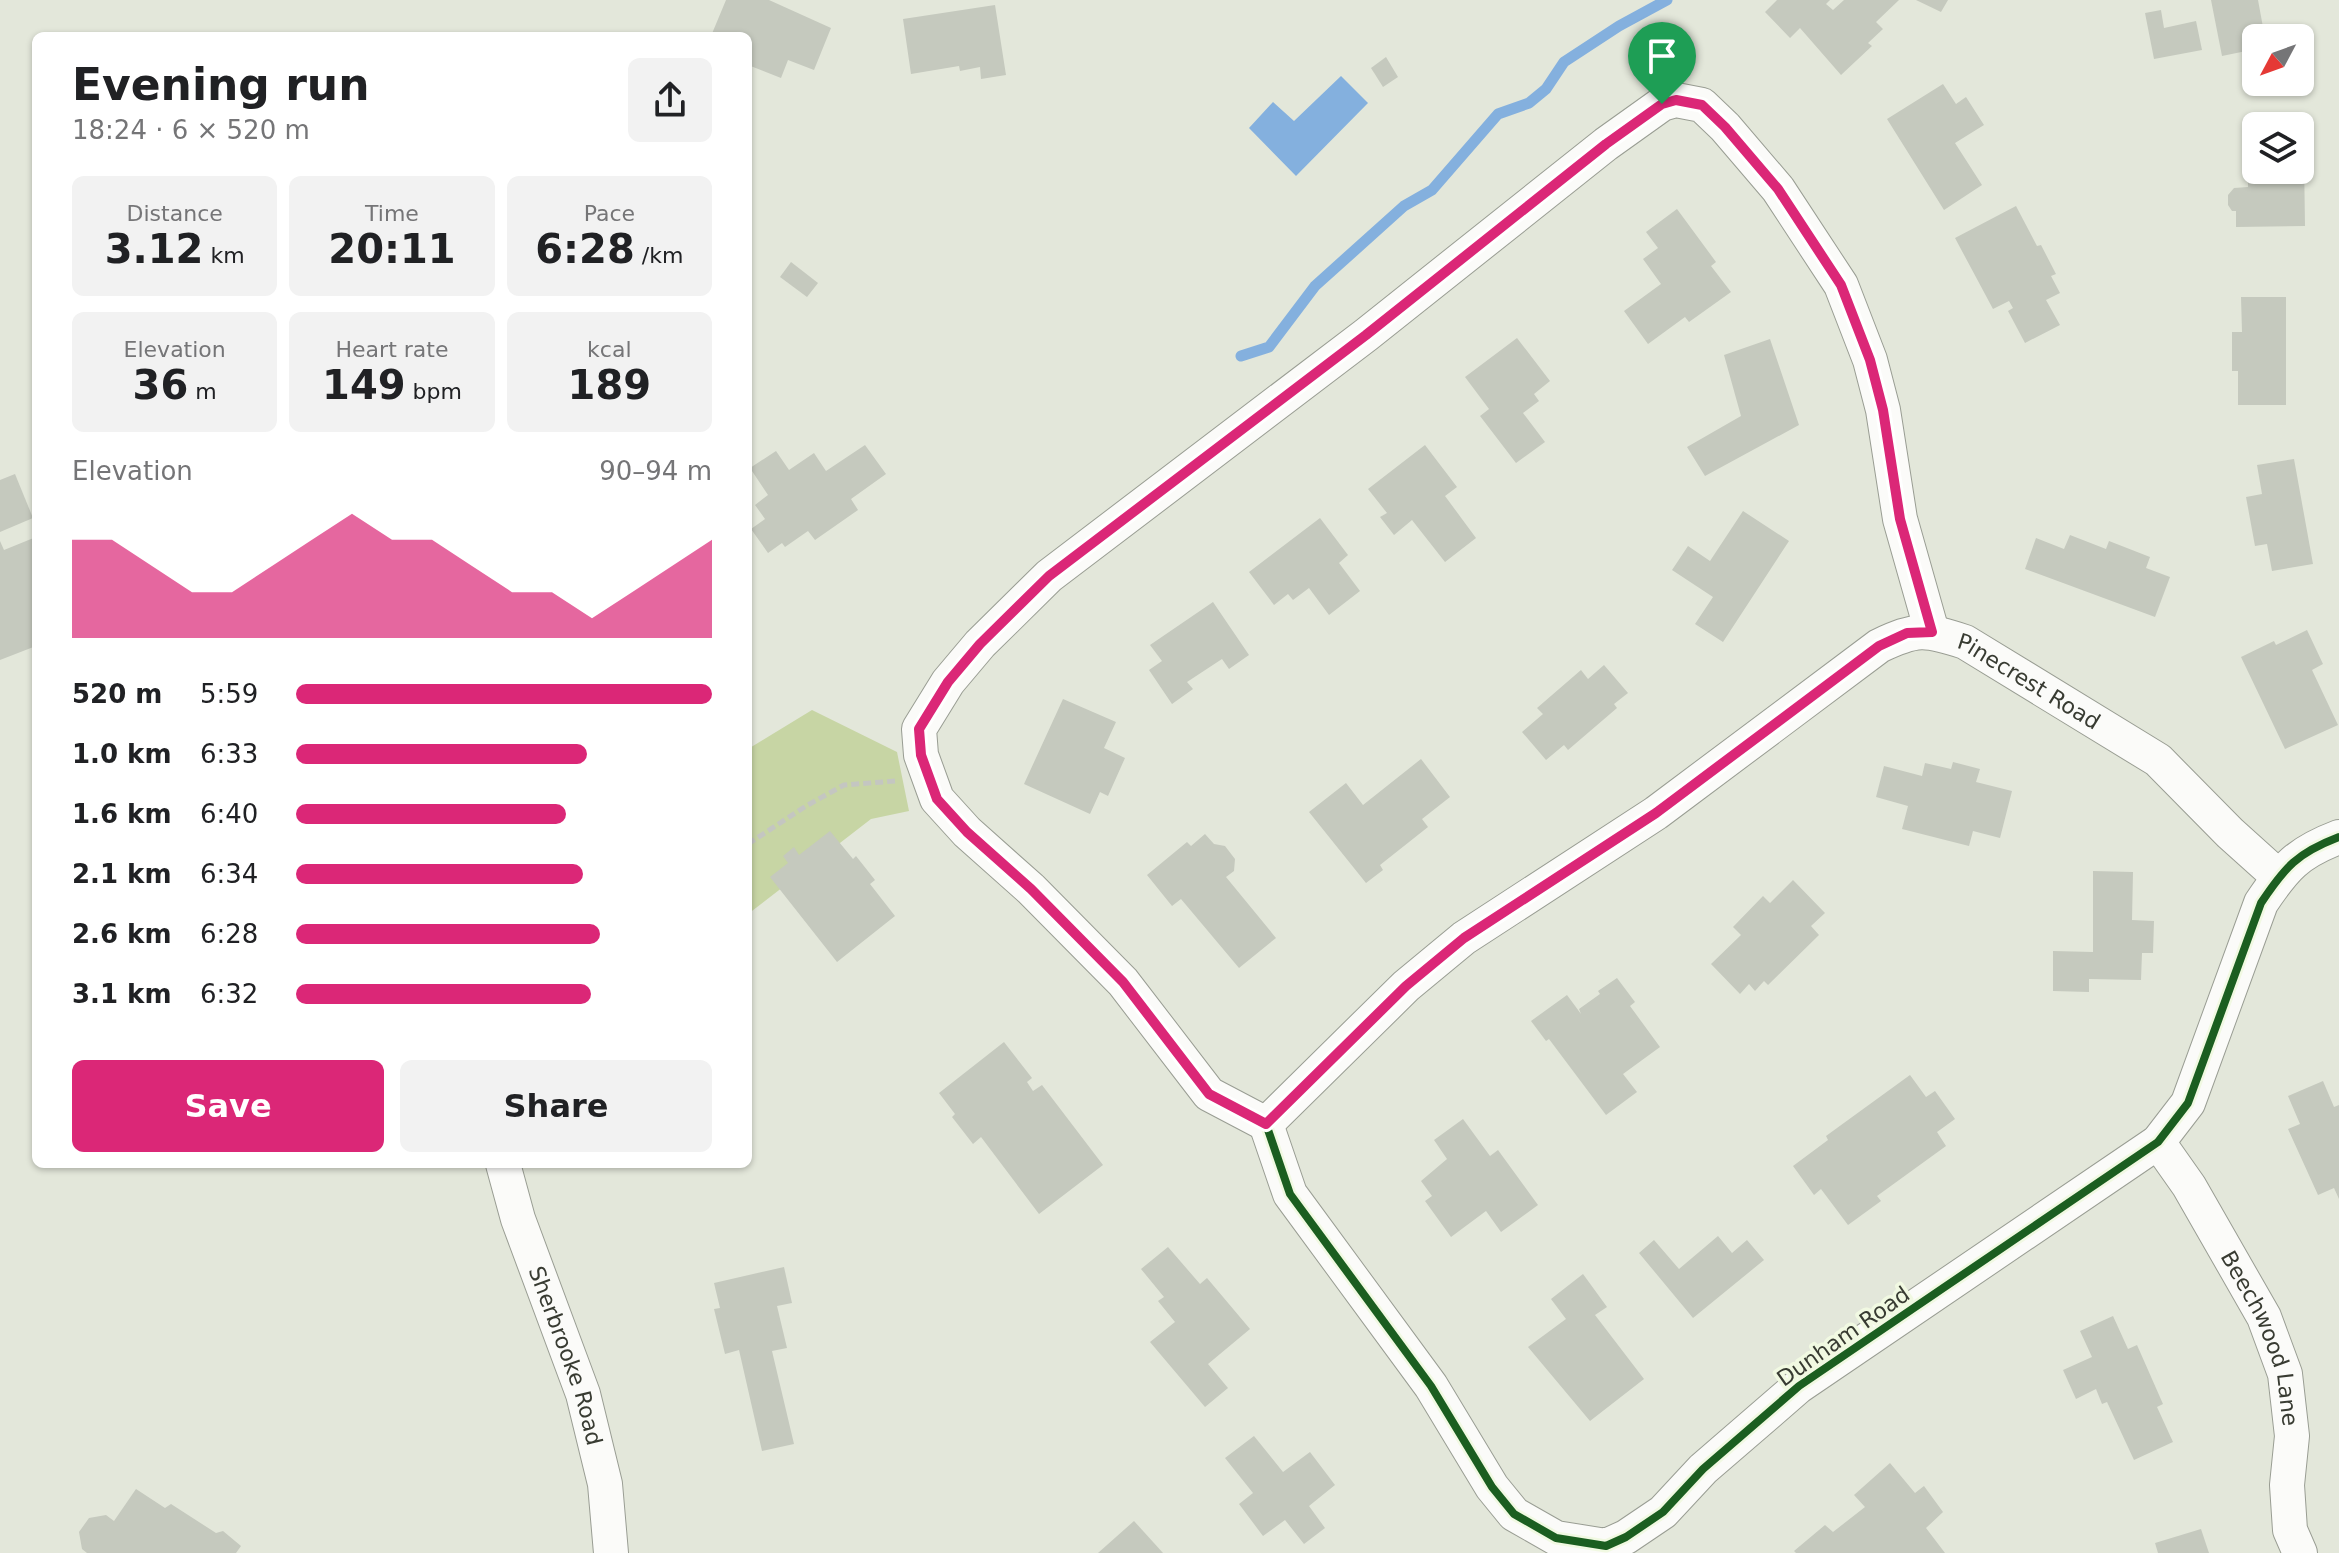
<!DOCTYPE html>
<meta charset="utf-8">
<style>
body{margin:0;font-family:"DejaVu Sans",sans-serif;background:#f2f2f2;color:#202124;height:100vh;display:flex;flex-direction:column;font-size:30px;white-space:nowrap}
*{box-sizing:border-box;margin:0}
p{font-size:26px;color:#757577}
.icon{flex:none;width:44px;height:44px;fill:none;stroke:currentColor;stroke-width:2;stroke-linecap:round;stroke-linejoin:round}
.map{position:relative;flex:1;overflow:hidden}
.side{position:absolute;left:32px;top:32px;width:720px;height:1136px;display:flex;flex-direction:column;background:#fff;border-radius:12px;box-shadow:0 2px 6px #0004}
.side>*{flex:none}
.needle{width:52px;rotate:229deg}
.fabs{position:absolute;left:2242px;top:24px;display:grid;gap:16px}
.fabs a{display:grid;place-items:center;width:72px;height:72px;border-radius:12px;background:#fff;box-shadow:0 2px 6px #0004;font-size:40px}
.pin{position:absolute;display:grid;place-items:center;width:68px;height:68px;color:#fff;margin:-82px -34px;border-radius:50% 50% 50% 0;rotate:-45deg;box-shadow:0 0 8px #0007}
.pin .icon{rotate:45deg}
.round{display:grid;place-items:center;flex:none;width:84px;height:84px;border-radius:12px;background:#f2f2f2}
.head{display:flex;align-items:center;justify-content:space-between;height:136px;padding:0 40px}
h1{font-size:44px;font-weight:700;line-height:60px}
.figures{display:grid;grid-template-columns:repeat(3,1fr);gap:12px;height:136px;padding:8px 40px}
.figures div{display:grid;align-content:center;border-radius:12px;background:#f2f2f2;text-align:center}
.figures b{font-size:40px;font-weight:700}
.figures small{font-size:22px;font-weight:400}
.figures p{font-size:22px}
.chart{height:224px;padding:16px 40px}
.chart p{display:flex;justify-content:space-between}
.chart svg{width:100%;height:144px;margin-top:8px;fill:#db2777;opacity:.7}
.button{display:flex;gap:16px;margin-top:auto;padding:16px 40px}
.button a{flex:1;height:92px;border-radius:12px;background:#db2777;color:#fff;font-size:32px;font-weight:700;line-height:92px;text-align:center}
.button a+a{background:#f2f2f2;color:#202124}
ul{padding:0 40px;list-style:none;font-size:26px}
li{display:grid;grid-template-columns:128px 96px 1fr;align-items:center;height:60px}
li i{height:20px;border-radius:10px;background:#db2777}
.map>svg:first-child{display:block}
.green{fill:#c7d5a4}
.water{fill:#84b0de}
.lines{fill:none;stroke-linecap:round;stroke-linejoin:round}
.stream{stroke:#84b0de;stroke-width:11}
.building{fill:#c5c9be}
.minor-casing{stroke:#999d93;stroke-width:36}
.path{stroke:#c4c6c1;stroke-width:5;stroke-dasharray:8 4;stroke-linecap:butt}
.minor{stroke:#fbfbf9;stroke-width:34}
.cycleway-casing{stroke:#f1f9e2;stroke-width:13}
.cycleway{stroke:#1b5e20;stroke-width:8}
.route-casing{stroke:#fff;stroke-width:16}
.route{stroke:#db2777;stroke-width:10}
.labels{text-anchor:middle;stroke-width:7;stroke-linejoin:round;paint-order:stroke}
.street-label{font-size:22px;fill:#383b32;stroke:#f1f9e2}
</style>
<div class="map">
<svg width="2339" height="1553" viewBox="0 0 2339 1553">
<rect width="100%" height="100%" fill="#e3e7da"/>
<path class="green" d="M812,710L897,752L909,811L871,819L748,914V749Z"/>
<path class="water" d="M1341,76L1368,103L1296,176L1249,128L1273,102L1294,121Z"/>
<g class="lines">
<path class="stream" d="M1241,356L1269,347L1315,286L1404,206L1432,190L1498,114L1529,103L1546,89L1564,62L1619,26L1667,0"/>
</g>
<g class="building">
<path d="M726,0H769L831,28L814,70L788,60L781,78L748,65V36H711Z"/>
<path d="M1777,0H1830L1826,4L1833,10L1844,0H1899L1876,22L1883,29L1868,43L1872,46L1841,75L1800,28L1790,38L1765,12Z"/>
<path d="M1916,0H1948L1941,12Z"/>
<path d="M2211,0H2258L2265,38H2256V49L2222,56Z"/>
<path d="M995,5L1006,75L981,79L980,67L960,71L959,66L911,74L903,19Z"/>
<path d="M2161,10L2164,28L2196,21L2202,50L2154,59L2145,13Z"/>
<path d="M1386,57L1398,77L1383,87L1371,68Z"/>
<path d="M1943,84L1956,104L1966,97L1984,125L1955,143L1982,185L1944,210L1887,119Z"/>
<path d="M2247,137H2256V170H2300V159H2304L2305,226L2236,227V211H2232L2228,205V195L2234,188L2248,187Z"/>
<path d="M2016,206L2037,246L2041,245L2056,274L2051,276L2060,293L2046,300L2060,325L2025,343L2008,311L2013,308L2009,301L1993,309L1955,238Z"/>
<path d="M1677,209L1716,262L1711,266L1731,292L1689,322L1685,317L1648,344L1624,311L1661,284L1643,259L1658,248L1646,232Z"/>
<path d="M791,262L818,283L807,297L780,277Z"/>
<path d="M2241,297H2286V405H2238V371H2232V332H2242Z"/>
<path d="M1517,338L1550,381L1534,394L1539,401L1523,413L1545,442L1516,463L1480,416L1489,409L1465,377Z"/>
<path d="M1770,339L1799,425L1705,476L1687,447L1741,416L1724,355Z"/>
<path d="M865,445L886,474L851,499L858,510L815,540L808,531L785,547L782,543L768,553L751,529L765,519L755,505L768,495L750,468L776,451L789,470L814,453L826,471Z"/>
<path d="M1425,445L1457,487L1445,496L1476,538L1445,562L1412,520L1394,535L1380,517L1387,513L1368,489Z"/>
<path d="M2294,459L2313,564L2272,571L2267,544L2255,546L2246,497L2262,494L2257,465Z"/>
<path d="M15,474L33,518L0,532V480Z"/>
<path d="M1743,511L1789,541L1723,642L1695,624L1713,597L1672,570L1688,546L1710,561Z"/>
<path d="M1320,518L1348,555L1339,563L1360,591L1329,615L1309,588L1293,600L1288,594L1274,605L1249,572Z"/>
<path d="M2070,535L2106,549L2109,541L2150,557L2146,568L2170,577L2155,617L2025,569L2036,538L2064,549Z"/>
<path d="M36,537V646L0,660V541L4,550Z"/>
<path d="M1213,602L1249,655L1229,669L1222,659L1187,682L1193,689L1172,704L1149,670L1162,661L1150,645Z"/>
<path d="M2307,630L2323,664L2312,670L2338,725L2285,749L2241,657L2274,641L2276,645Z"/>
<path d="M1604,665L1628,693L1614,704L1617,708L1568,750L1564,745L1546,760L1522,732L1543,714L1537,708L1581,670L1588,679Z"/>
<path d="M1063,699L1116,722L1104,748L1125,758L1108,796L1100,792L1090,814L1024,784Z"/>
<path d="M1421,759L1450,797L1422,819L1428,827L1380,865L1383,870L1366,883L1309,812L1346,783L1363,805Z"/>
<path d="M1953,762L1980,769L1976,782L2012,791L2000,838L1973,831L1969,846L1902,829L1908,806L1876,797L1884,766L1922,776L1925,763L1951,769Z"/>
<path d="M830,831L853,859L856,856L875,880L870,884L895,916L837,962L770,877L788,863L783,856L794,847L799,855Z"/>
<path d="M1205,834L1214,844L1225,846L1235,859L1234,871L1226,877L1276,938L1239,968L1181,899L1172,906L1147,875L1187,842L1191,846Z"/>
<path d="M2093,871L2133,872L2132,920L2154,921L2153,953H2142L2141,980L2089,979V992L2053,991V951L2093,952Z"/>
<path d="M1793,880L1825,913L1811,926L1819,935L1768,985L1764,981L1755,991L1749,984L1740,994L1711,964L1741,935L1733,927L1763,896L1770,903Z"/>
<path d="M1617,978L1635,1002L1630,1006L1660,1047L1623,1074L1637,1092L1606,1115L1549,1039L1546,1041L1531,1021L1567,995L1581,1014L1579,1009L1600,994L1598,991Z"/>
<path d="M1004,1042L1032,1078L1027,1082L1033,1091L1042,1085L1103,1165L1039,1214L981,1137L973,1144L952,1117L955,1114L939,1093Z"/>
<path d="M1910,1075L1926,1097L1935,1091L1955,1119L1937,1132L1946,1146L1877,1196L1881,1201L1848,1225L1821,1189L1814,1195L1793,1166L1828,1140L1826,1136Z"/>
<path d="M2323,1081L2334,1107L2339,1105V1199L2334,1188L2318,1195L2288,1129L2300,1124L2288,1096Z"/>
<path d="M1463,1119L1490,1156L1498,1150L1538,1205L1501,1232L1486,1211L1451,1237L1425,1201L1432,1196L1421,1181L1447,1159L1434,1140Z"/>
<path d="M1718,1236L1732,1253L1747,1240L1764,1260L1693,1318L1639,1253L1654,1240L1679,1269Z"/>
<path d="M1168,1247L1200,1284L1207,1278L1250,1329L1208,1364L1228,1388L1205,1407L1150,1342L1175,1322L1158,1301L1164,1297L1141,1269Z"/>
<path d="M784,1267L792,1303L777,1306L787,1348L772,1351L794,1444L762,1451L739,1350L725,1354L714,1309L720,1308L714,1283Z"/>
<path d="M1583,1274L1607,1307L1595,1315L1644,1379L1590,1421L1528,1347L1566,1319L1551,1299Z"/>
<path d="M2113,1316L2128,1349L2137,1345L2163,1404L2157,1407L2173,1442L2134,1460L2107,1402L2102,1404L2096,1389L2076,1399L2063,1370L2092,1357L2080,1331Z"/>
<path d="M1254,1436L1283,1472L1310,1452L1335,1485L1309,1506L1325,1528L1304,1544L1285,1520L1263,1536L1239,1504L1253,1493L1225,1458Z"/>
<path d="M1890,1463L1915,1493L1924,1486L1943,1512L1926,1528L1945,1553H1796L1794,1551L1825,1525L1833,1532L1865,1507L1854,1495Z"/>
<path d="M136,1489L165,1508L171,1504L216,1533L223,1531L241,1546L236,1553H87L82,1549L79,1532L89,1518L106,1515L114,1521Z"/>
<path d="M1134,1521L1163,1553H1098Z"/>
<path d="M2201,1529L2209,1553H2158L2155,1543Z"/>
</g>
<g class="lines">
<g class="minor-casing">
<g id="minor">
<path d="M1266,1124L1209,1094L1123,982L1031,889L967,832L937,799L921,755L919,729L948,682L980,644L1049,576L1366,335L1606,144L1662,104L1676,100L1702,105L1725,127L1778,189L1841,285L1870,360L1883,410L1900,519L1932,632"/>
<path d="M1266,1124L1290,1194L1431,1386L1492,1487L1514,1514L1556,1538L1606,1546L1626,1537L1663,1512L1703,1469L1799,1386L2158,1142L2188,1103L2261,903C2285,867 2297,853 2339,837"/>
<path id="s1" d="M1266,1124L1406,986L1464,938L1656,813L1879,646C1917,628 1925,629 1965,642L2158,760L2230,833L2279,877"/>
<path id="s2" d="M2158,1142L2189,1186L2264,1317L2285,1374L2292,1436L2287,1485L2290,1530L2300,1553"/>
<path id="s3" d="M503,1164L518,1219L583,1394L605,1484L611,1553"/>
</g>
</g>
<path class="path" d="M748,844L806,806L844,785L895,781"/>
<use href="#minor" class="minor"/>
<g class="cycleway-casing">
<path id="cycleway" d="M1932,632L1900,519L1883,410L1870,360L1841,285L1778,189L1725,127L1702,105L1676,100L1662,104L1606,144L1366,335L1049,576L980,644L948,682L919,729L921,755L937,799L967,832L1031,889L1123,982L1209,1094L1266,1124L1290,1194L1431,1386L1492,1487L1514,1514L1556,1538L1606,1546L1626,1537L1663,1512L1703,1469L1799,1386L2158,1142L2188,1103L2261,903C2285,867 2297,853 2339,837"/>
</g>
<use href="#cycleway" class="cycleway"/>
</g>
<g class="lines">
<g class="route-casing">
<path id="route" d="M1676,100L1702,105L1725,127L1778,189L1841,285L1870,360L1883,410L1900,519L1932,632L1907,633L1879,646L1656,813L1464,938L1406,986L1266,1124L1209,1094L1123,982L1031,889L967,832L937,799L921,755L919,729L948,682L980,644L1049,576L1366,335L1606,144L1662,104Z"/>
</g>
<use href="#route" class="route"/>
</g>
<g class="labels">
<g class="street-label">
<text dy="8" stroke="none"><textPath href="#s1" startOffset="944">Pinecrest Road</textPath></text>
<text transform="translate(1843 1336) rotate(-35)" y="8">Dunham Road</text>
<text dy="8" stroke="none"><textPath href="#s2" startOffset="224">Beechwood Lane</textPath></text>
<text dy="8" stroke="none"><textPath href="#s3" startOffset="202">Sherbrooke Road</textPath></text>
</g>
</g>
</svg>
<div class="fabs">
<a><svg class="needle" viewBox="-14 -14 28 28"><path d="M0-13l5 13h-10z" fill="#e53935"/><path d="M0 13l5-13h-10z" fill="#757577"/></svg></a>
<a><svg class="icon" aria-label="layers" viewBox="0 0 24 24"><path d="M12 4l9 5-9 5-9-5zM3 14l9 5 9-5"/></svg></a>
</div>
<div class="pin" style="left:1662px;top:104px;background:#1e9e55"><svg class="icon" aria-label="arrive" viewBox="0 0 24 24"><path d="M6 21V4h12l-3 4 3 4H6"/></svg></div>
<section class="side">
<div class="head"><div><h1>Evening run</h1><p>18:24 · 6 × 520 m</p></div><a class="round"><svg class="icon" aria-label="share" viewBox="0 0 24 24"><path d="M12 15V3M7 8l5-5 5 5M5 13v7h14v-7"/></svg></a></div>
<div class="figures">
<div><p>Distance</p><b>3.12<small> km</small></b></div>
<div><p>Time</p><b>20:11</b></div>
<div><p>Pace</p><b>6:28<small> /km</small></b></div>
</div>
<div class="figures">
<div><p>Elevation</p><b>36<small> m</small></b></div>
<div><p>Heart rate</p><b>149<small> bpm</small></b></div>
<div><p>kcal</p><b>189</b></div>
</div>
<div class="chart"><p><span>Elevation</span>90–94 m</p>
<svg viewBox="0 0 160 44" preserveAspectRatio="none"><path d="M0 44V14L10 14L20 22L30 30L40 30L50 22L60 14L70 6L80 14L90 14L100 22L110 30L120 30L130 38L140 30L150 22L160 14V44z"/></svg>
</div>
<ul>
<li><b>520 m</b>5:59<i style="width:100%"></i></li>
<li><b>1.0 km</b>6:33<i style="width:70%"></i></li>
<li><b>1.6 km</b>6:40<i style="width:65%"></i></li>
<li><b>2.1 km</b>6:34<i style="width:69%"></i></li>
<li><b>2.6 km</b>6:28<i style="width:73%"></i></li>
<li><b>3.1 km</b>6:32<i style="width:71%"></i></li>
</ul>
<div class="button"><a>Save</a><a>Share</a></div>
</section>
</div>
